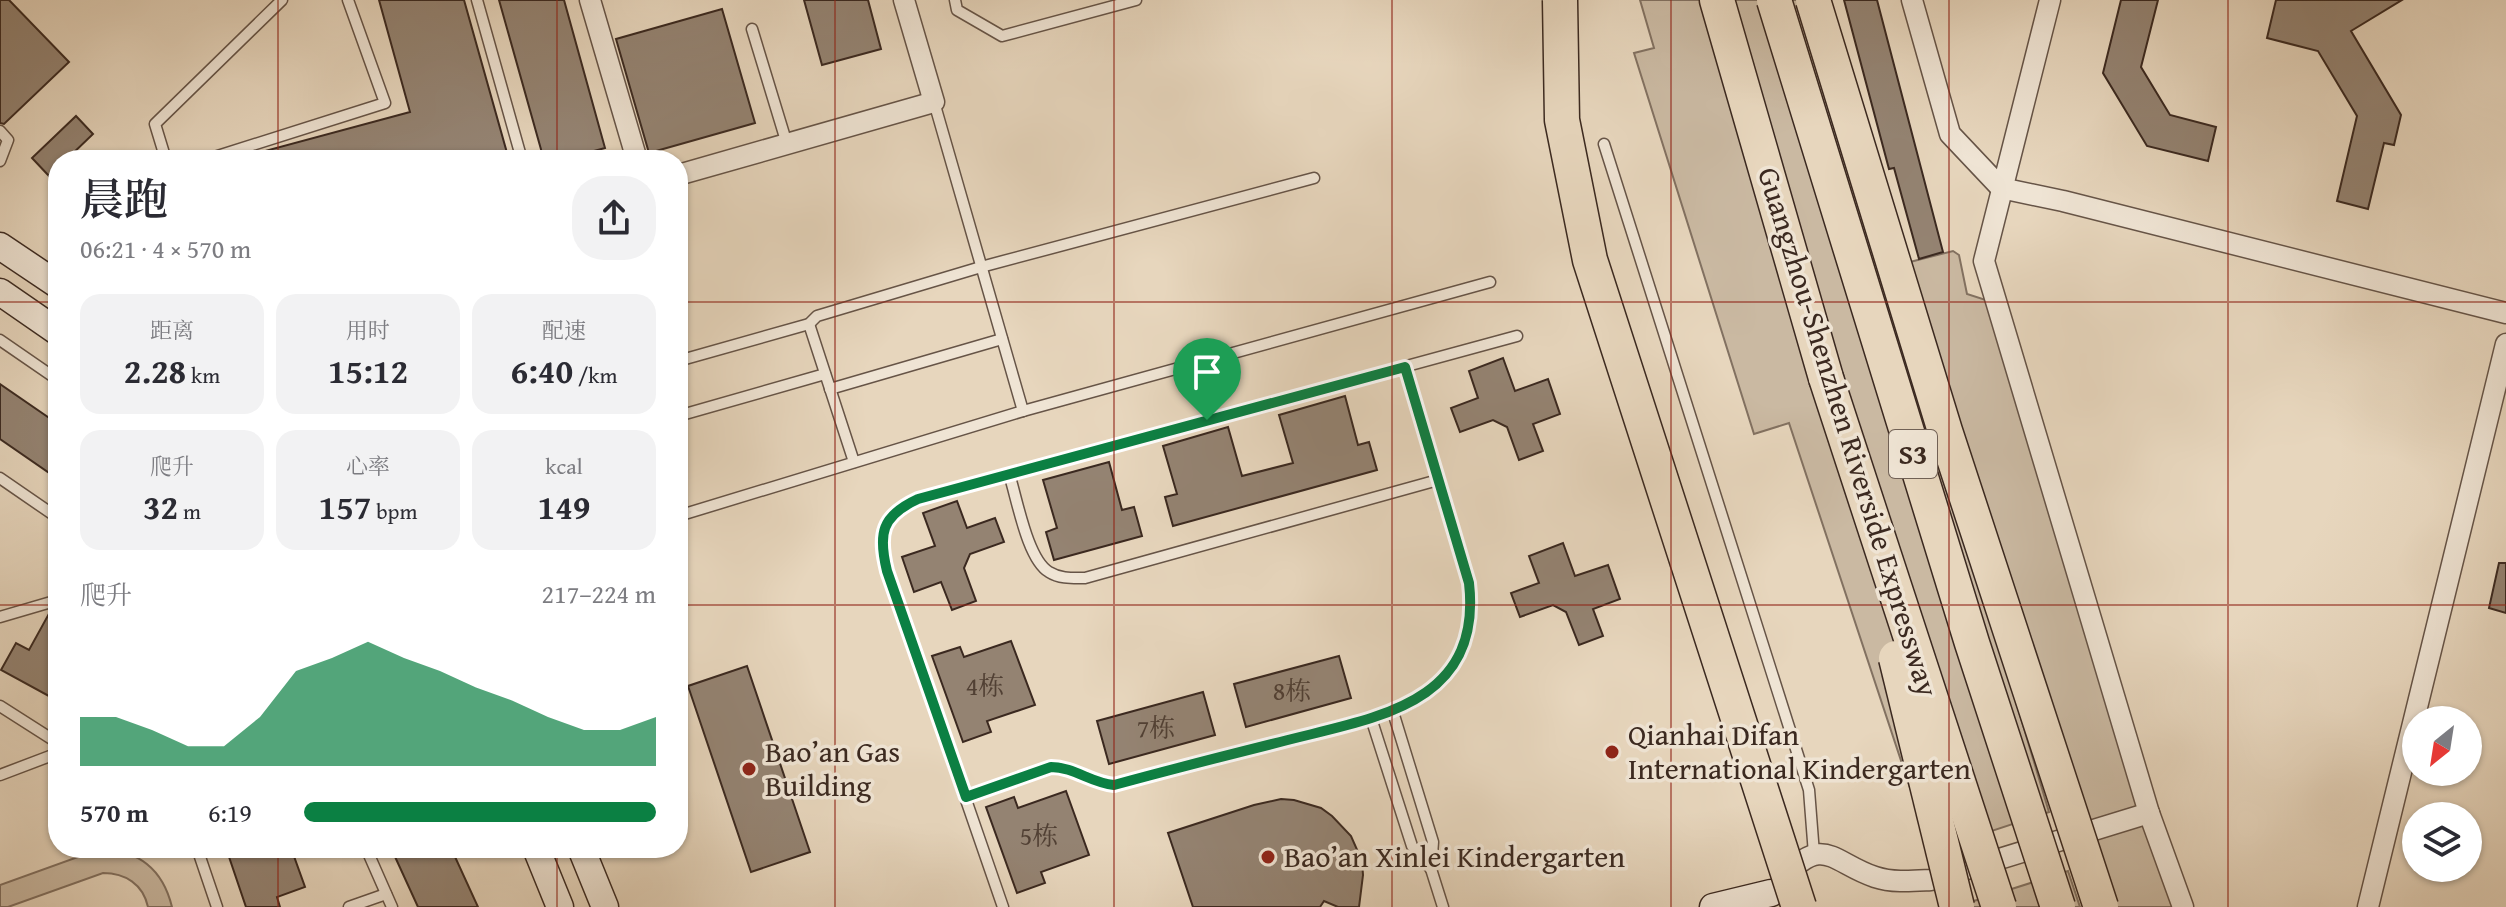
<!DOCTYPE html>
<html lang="zh">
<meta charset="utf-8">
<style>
body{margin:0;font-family:"Gentium Book Plus","Noto Serif SC",serif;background:#f2f2f3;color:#2b2b33;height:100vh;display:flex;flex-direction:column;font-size:30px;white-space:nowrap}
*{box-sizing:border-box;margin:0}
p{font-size:26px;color:#7c7c81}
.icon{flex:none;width:44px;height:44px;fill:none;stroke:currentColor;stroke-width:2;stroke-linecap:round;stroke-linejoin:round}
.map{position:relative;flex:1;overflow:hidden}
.side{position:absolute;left:48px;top:150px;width:640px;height:708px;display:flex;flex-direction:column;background:#fff;border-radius:32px;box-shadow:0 2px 6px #0004}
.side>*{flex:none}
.needle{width:52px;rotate:210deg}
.buttons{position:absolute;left:2402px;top:706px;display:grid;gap:16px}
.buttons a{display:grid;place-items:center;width:80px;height:80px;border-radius:50%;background:#fff;box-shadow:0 2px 6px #0004;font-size:40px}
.pin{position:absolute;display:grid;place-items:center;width:68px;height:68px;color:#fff;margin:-82px -34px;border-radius:50% 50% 50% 0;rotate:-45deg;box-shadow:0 0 8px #0007}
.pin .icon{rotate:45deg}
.round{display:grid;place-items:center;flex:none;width:84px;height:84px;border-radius:32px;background:#f2f2f3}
.headline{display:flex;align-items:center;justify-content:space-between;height:136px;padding:0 32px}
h1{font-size:44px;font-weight:600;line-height:60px}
.metrics{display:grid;grid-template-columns:repeat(3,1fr);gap:12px;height:136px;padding:8px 32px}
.metrics div{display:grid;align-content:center;border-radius:20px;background:#f2f2f3;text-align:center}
.metrics b{font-size:34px;font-weight:600}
.metrics small{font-size:22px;font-weight:400}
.metrics p{font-size:22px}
.chart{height:224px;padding:16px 32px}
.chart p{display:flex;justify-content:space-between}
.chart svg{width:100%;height:144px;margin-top:8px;fill:#0b8043;opacity:.7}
ul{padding:0 32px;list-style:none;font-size:26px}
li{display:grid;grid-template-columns:128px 96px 1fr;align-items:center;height:60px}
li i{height:20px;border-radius:10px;background:#0b8043}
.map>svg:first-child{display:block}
.green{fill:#cab9a2;stroke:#827161;stroke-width:2}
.building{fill:#948372;stroke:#3b2920;stroke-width:2}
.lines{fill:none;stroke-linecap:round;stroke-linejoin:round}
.lane-casing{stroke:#665447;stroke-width:13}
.street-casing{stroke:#665447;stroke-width:23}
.secondary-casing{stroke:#3b2920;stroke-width:29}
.highway-casing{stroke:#3b2920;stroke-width:37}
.lane{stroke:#efe4d4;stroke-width:10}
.street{stroke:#efe4d4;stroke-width:20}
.secondary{stroke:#efe4d4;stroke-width:26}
.highway{stroke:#e7d6bd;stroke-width:34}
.highway-bridge-casing{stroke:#3b2920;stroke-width:37;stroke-linecap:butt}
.highway-bridge{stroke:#e7d6bd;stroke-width:34}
.route-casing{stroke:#fff;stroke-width:16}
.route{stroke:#0b8043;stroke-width:10}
.grid{fill:none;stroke:#8f2418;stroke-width:2;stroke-opacity:0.55}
.poi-dot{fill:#8f2418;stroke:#efe4d4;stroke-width:3}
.labels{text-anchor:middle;stroke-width:7;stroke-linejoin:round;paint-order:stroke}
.number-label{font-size:26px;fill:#514034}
.shield{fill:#efe4d4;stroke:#716156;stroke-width:2}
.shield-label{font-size:28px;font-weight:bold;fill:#3b2920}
.street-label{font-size:30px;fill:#3b2920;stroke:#efe4d4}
.poi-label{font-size:30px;fill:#3b2920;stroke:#efe4d4;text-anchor:start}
</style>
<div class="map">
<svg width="2506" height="907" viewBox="0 0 2506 907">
<rect width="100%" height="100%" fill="#e7d6bd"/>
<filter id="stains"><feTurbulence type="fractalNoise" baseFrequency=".0025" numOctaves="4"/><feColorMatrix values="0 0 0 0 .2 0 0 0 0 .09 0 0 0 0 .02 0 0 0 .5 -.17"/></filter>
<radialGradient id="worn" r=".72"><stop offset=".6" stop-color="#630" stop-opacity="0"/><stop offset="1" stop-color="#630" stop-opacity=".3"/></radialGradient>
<g class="green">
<path d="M1640,0H1806L2049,812L1931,851L1789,423L1754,434L1634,53L1654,48Z"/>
<path d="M1953,251L1959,255L1967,294L1989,301L2175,907H2113L1906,263Z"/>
<path d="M100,849C139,850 163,870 172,907H148C143,884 125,873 103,873L8,907H0V885Z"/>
<path d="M2068,871L2080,907H1955Z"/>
</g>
<g class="building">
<path d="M0,0H9L69,62L4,124L0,123Z"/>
<path d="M379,0H464L509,160H251L250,155L410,112Z"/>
<path d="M499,0H564L605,148L561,160H544Z"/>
<path d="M804,0H868L881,49L822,65Z"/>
<path d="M1844,0H1877L1943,252L1919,259L1894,168L1889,169Z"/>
<path d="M2121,0H2158L2141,67L2170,115L2216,127L2208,161L2147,146L2103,73Z"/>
<path d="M2276,0H2402L2351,31L2401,115L2394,145L2384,143L2368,209L2337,201L2357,116L2318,51L2267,38Z"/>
<path d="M722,9L755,123L649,153L616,39Z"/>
<path d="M76,116L93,134L66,160H58V167L49,176L32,158Z"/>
<path d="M1503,358L1515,391L1548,379L1560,414L1533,424L1543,451L1519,460L1507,427L1493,420L1460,432L1451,408L1478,398L1469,371Z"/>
<path d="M0,384L58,424V479L0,439Z"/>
<path d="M1345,396L1358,445L1369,442L1377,470L1173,526L1165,497L1177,494L1163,446L1228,427L1242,476L1293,463L1279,415Z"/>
<path d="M1109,462L1122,510L1134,507L1142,536L1054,560L1046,532L1057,528L1043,480Z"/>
<path d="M957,501L967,528L995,518L1004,542L970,554L964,568L976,601L952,610L941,582L914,592L902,557L935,546L923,513Z"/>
<path d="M1563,543L1575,576L1608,565L1620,599L1593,609L1603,636L1579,645L1566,612L1553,605L1520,617L1511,593L1539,583L1529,556Z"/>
<path d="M2499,563H2506V613L2489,608Z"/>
<path d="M58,608V701L1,670L16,643L29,650L51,610Z"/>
<path d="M1011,641L1035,705L987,721L991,732L963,742L932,656L960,647L964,657Z"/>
<path d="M1339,656L1351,698L1246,727L1234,684Z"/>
<path d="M747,666L810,852L751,872L688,686Z"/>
<path d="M1203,692L1215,735L1109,764L1097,721Z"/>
<path d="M1066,791L1089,855L1041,872L1045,883L1017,893L986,807L1014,797L1018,808Z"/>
<path d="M1281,799L1294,800L1321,808L1332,816L1351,836L1362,861L1363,875L1359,907H1338L1324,901L1320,907H1193L1168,833L1254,805Z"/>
<path d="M226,848H291L305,887L277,897L280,907H246Z"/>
<path d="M391,848H451L478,907H418Z"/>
</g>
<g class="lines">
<g class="lane-casing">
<g id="lane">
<path d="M477,0L522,160"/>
<path d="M955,0L957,10L1002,36L1136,0"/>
<path d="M752,29L787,144"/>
<path d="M934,102L1023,411"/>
<path d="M0,131L8,140L0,161"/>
<path d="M1604,144L1809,790L1814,854"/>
<path d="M166,160L155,124L282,0"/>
<path d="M205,160L385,103L348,0"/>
<path d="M809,324L854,462"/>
<path d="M0,340L58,380"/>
<path d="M678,361L809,324L817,316L981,267L1314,178"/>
<path d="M830,389L1002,339"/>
<path d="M678,416L825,374"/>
<path d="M1009,474C1017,498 1027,559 1049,572C1060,579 1073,578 1085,578L1438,480"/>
<path d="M0,478L58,518"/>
<path d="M678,516L1023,411L1490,282"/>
<path d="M0,617L58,600"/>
<path d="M0,706L58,743"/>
<path d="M1393,712L1433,842L1431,869L1443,907"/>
<path d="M1371,718L1412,846L1431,869"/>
<path d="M0,775L58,753"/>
<path d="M966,797L1051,767C1074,767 1091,783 1114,785L1371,718C1440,700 1477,655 1469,583L1405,367"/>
<path d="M197,848L217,907"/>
<path d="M366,848L392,907"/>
<path d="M349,907L386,894"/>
<path d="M1003,907L887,571C878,535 881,516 918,499L1517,336"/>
</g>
</g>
<g class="street-casing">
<g id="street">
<path d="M590,0L637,160"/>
<path d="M1912,0L1950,134L2001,188L2063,201L2506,313"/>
<path d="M2050,0L1984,261L2149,813L2183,907"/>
<path d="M678,175L934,102L904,0"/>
<path d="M1784,878C1823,833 1833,863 1875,877C1893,883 1913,881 1931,880L2149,813"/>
<path d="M2368,907L2506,344"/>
</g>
</g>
<g class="secondary-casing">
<g id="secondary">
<path d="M0,246L58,285"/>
<path d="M0,292L58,332"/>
<path d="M536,848L560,907"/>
<path d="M581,848L605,907"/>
<path d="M1713,907L1771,893"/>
</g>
</g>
<g class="highway-casing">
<path id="highway" d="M1717,0L1826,378"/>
</g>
<use href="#lane" class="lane"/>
<use href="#street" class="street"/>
<use href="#secondary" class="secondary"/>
<use href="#highway" class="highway"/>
<g class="highway-bridge-casing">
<g id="highway-bridge">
<path d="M1560,0L1562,120L1590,260L1799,907"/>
<path d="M1774,0L1972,643L2058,907"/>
<path d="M1813,0L1945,431L2101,907"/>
<path d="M1826,378L1999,907"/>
<path d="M1896,658L1957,907"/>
</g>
</g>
<use href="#highway-bridge" class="highway-bridge"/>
</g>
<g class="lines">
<g class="route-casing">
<path id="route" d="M1405,367L1469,583C1483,707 1371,718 1280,742C1224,756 1169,770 1114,785C1091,783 1074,767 1051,767L966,797L887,571C878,534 881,516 918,499Z"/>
</g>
<use href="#route" class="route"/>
</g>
<path class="grid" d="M278,0V160M557,0V160M835,0V907M1114,0V907M1392,0V907M1671,0V907M1949,0V907M2228,0V907M0,302H58M678,302H2506M0,605H58M678,605H2506M278,848V907M557,848V907"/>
<g class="poi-dot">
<circle cx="1612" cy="752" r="8"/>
<circle cx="749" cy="769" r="8"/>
<circle cx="1268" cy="857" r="8"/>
</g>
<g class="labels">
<g class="number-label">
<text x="985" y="695">4栋</text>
<text x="1292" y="700">8栋</text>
<text x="1156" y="737">7栋</text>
<text x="1039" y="845">5栋</text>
</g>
<rect class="shield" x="1889" y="430" width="48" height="48" rx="6"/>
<g class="shield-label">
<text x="1913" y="464">S3</text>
</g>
<g class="street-label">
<text transform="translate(1848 432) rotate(73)" y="10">Guangzhou-Shenzhen Riverside Expressway</text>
</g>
<g class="poi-label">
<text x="1628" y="745">Qianhai Difan<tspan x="1628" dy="34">International Kindergarten</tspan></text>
<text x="765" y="762">Bao’an Gas<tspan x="765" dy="34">Building</tspan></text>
<text x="1284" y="867">Bao’an Xinlei Kindergarten</text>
</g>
</g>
<rect width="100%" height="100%" filter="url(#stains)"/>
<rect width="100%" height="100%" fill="url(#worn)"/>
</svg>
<div class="buttons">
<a><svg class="needle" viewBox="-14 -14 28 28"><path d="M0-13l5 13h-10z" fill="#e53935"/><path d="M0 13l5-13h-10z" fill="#7c7c81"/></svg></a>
<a><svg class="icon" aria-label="layers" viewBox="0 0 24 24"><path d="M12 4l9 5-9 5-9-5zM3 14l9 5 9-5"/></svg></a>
</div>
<div class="pin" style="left:1207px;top:420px;background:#1e9e55"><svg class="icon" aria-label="arrive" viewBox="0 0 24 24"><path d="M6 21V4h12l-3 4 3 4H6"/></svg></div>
<section class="side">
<div class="headline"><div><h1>晨跑</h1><p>06:21 · 4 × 570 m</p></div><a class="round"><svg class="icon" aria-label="share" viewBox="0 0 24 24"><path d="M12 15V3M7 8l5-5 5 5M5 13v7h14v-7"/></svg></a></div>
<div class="metrics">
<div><p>距离</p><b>2.28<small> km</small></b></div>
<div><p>用时</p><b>15:12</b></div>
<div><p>配速</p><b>6:40<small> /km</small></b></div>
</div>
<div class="metrics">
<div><p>爬升</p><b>32<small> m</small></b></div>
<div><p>心率</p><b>157<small> bpm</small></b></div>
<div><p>kcal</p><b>149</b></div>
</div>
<div class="chart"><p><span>爬升</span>217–224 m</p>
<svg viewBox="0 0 160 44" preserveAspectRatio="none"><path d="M0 44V29L10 29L20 33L30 38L40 38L50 29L60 15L70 11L80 6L90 11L100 15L110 20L120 24L130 29L140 33L150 33L160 29V44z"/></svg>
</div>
<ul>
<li><b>570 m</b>6:19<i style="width:100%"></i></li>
</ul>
</section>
</div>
